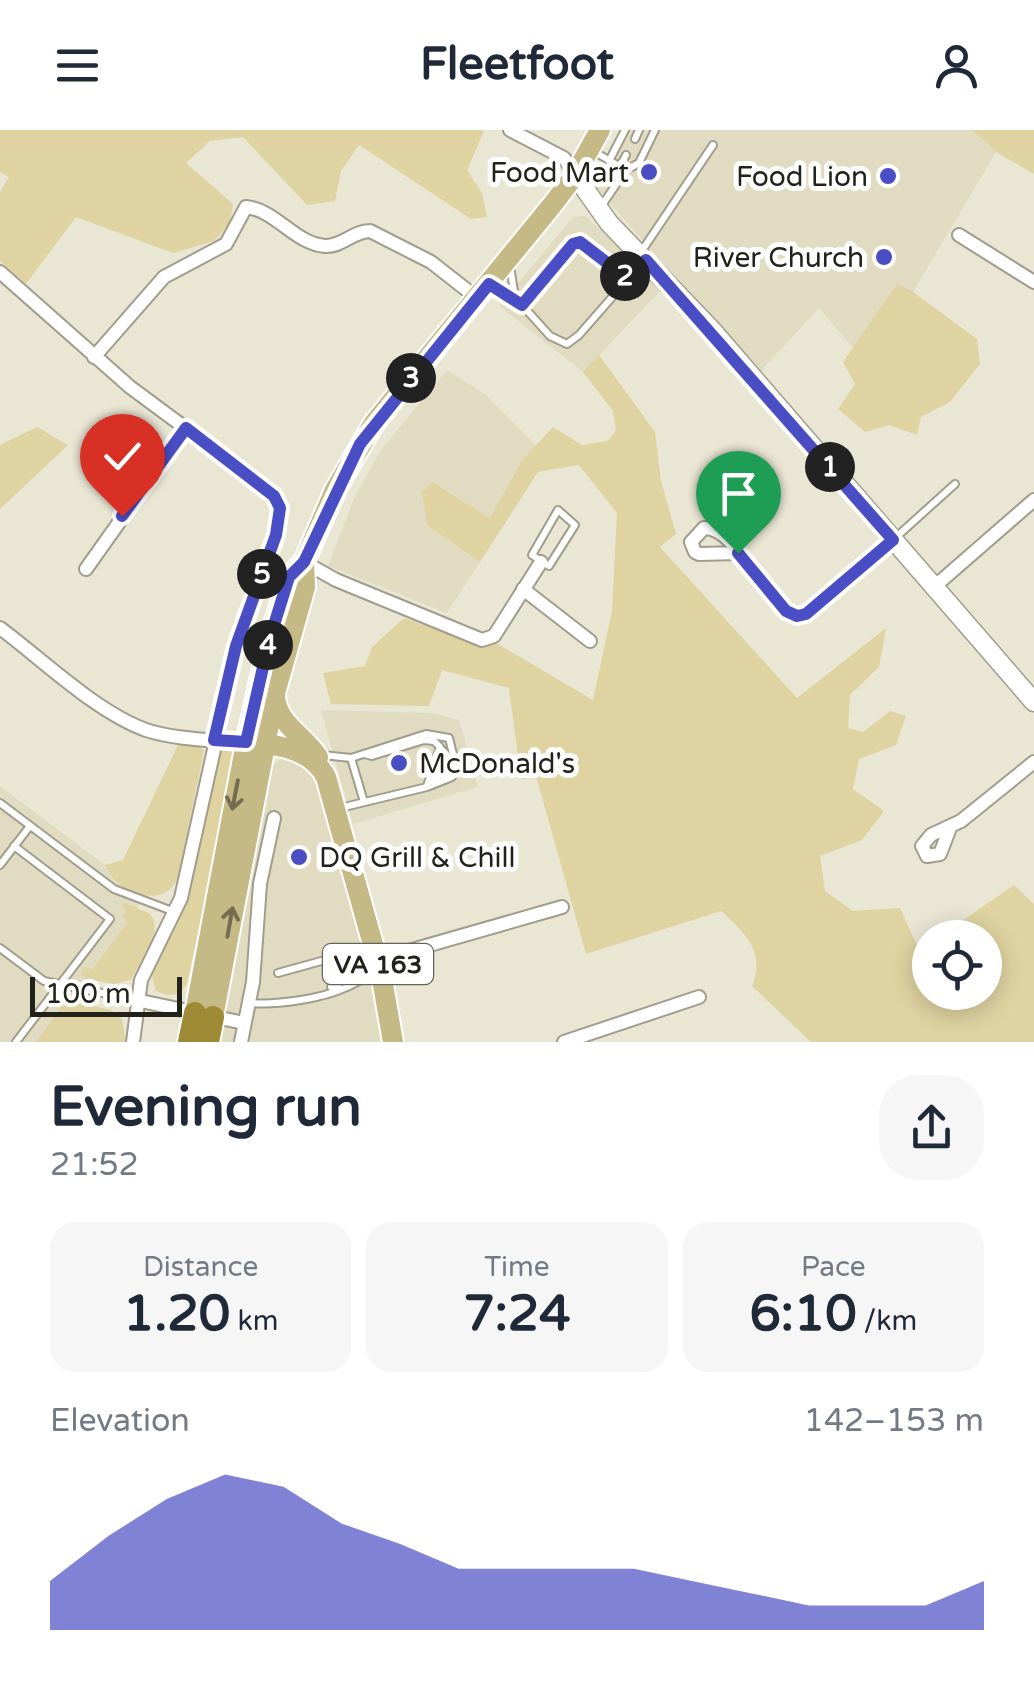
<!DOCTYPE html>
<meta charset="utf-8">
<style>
body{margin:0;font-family:"Varela Round",sans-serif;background:#f6f6f7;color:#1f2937;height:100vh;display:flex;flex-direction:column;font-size:38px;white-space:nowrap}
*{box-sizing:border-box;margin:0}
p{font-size:32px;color:#747a83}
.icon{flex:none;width:55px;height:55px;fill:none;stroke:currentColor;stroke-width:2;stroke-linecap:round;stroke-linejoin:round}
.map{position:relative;height:912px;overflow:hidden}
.sheet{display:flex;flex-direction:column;background:#fff;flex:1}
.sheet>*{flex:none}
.tools{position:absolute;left:912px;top:790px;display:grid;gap:20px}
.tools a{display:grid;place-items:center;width:90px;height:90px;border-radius:50%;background:#fff;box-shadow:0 5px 25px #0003;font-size:50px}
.scale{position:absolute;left:30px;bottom:25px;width:152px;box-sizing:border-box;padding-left:10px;border:5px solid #22211a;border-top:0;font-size:28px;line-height:35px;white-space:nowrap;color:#22211a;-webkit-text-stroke:8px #fff;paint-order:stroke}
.pin{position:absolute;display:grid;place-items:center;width:85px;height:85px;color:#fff;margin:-102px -42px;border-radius:50% 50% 50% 0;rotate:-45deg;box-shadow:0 0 10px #0007}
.pin .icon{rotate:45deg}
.km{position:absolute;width:50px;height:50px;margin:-25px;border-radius:50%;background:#222;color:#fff;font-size:28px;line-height:50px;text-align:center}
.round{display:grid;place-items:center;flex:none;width:105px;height:105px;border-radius:40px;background:#f6f6f7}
.overview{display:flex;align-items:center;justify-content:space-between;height:170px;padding:0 50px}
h1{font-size:55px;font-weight:700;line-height:75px}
.stats{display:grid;grid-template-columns:repeat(3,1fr);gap:15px;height:170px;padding:10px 50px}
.stats div{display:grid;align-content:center;border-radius:25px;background:#f6f6f7;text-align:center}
.stats b{font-size:50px;font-weight:700}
.stats small{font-size:28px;font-weight:400}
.stats p{font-size:28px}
.chart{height:280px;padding:20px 50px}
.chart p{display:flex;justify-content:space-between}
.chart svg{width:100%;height:180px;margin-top:10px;fill:#4a4ec4;opacity:.7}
header{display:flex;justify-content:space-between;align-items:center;height:130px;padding:0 50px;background:#fff;font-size:45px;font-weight:700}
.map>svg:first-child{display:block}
.built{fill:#e1dbc2}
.green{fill:#dfd3a1}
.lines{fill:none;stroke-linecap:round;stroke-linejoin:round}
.lane-casing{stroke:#a19d8c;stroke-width:10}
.street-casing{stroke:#a19d8c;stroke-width:16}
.secondary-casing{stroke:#a19d8c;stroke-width:21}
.primary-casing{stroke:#fff;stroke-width:24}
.highway-casing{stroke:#fff;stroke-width:26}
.lane{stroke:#fff;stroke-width:6}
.street{stroke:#fff;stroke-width:12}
.secondary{stroke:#fff;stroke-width:18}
.primary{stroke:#c5b986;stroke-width:20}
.highway{stroke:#9f8b36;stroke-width:22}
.oneway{stroke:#746d50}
.route-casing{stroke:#fff;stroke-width:20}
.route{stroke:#4a4ec4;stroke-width:12}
.poi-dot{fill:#4a4ec4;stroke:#fff;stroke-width:4}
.labels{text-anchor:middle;stroke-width:10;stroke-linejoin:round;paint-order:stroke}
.shield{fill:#fff;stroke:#64645f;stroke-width:2.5}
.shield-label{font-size:25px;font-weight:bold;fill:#22211a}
.poi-label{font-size:28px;fill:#22211a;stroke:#fff;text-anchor:end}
</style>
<header><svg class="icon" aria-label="menu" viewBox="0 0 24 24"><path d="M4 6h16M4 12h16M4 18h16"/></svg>Fleetfoot<svg class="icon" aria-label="person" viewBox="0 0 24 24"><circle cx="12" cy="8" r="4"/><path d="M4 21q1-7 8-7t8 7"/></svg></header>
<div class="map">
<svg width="1034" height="912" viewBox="0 0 1034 912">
<rect width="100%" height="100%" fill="#eae6d4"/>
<g class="built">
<path d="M623,0H972L996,22L913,162L897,155L853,218L819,178L759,243L594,55Z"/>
<path d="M586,86L662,159L583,242L499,176L573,87Z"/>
<path d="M447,240L486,265L536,315L522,330L490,388L434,352L427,395L480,432L447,483L328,436L355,366L381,320Z"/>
<path d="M321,580L431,583L459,590L478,657L353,694Z"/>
<path d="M281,629H295L308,636L320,655L341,748L346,752L375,862L382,912H219L272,635Z"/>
<path d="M0,656L105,735L117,755L144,765L130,793L38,912H0Z"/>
</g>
<g class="green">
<path d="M0,0H481L484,1L467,40L482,63L487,87L471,89L359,15L341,41L335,71L307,75L243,7L210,11L186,33L233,74L230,93L214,111L173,123L76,87L26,154L0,131V62L9,47L0,42Z"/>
<path d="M972,0H1034V44L996,22Z"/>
<path d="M897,154L913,162L977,209L980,234L950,272L921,287L917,305L889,295L865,302L838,279L855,254L843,232Z"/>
<path d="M599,225L655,302L661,351L676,404L660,417L797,568L886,498L879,537L850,565L848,598L863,602L890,581L906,586L896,615L859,629L853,659L884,681L862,710L820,726L825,761L853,781L900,778L919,820L930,814V862H985V808L939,807L1014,755L1034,774V912H811L752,856C766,823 745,802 721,781L586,824L536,646L521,649L509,558L442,540L429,576L331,574L323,543L365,536L372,517L404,488L481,515L496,513L593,570L612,481L617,383L579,335L538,342L480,432L427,395L422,362L433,352L490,388L522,330L553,297L582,315L608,311L616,300L613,281L583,242Z"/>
<path d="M37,297L68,315L0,379V315Z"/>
<path d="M179,613L198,614L204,621L178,746C170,772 141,769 121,756C114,752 110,743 105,735L123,730Z"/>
<path d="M222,620L232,622L235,629L187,854L178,864L167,865L156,861L151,843L188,771L218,624Z"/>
<path d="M124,773L149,783L154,790L155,805L131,850L114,854L87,849L81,844L84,837L93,839L128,792L122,787L126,781L122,777Z"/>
<path d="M61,869L111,880L122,889L126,912H36L61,878L55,873Z"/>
</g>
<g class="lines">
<g class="lane-casing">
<g id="lane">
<path d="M635,9L639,0"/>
<path d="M593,21L626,40"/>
<path d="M609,31L625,0"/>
<path d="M620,37L626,25"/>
<path d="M600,78L626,40L639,33L655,0"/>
<path d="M641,122L713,15"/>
<path d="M490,154L507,167L515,168L510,136"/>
<path d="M515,168L522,175L573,114L581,112L628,149L646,131"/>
<path d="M522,175L550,206L567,214L579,205L628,149"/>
<path d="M558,380L575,395L549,436L532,425Z"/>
<path d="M894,409L955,354"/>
<path d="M364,624L372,626L424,610L434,611L440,617L427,656"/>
<path d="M323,625L351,628L426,604L449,608L456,636L452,647L427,657L340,678"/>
<path d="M351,628L364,672"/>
<path d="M432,649L445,643L450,634L448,626L441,619"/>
<path d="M0,673L114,759L175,782"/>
<path d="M14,716L110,789L16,912"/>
<path d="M0,735L30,696"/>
<path d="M0,818L44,851L136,870"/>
<path d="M278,843L332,828L338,831L343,847L338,855L331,857"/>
<path d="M250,873C278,875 321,869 347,857C358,852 364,847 377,844"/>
</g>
</g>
<g class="street-casing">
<g id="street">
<path d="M510,0L564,28L575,45"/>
<path d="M959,105L1034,152"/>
<path d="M0,142L130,257L269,360L280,378L276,405L237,516L181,768L141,850L133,912"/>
<path d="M94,227L164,147L226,114L246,77C276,80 295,114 325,116C342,117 353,101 370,101L431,132L477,168"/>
<path d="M739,423L699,424L695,422L691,412L704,398C743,397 767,493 806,484L893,410"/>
<path d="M304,432L336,450L482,510L494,506L541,432"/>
<path d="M86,439L186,298"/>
<path d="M934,457L1034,370"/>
<path d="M523,459L590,511"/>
<path d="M0,498C43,530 96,582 146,600C177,610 213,610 246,613"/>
<path d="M950,698L940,724L927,726L922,716L931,705L961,691L1034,632"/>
<path d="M377,830L562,777"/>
<path d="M136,870L244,893"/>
<path d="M241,912L253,852L260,754L274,688"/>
<path d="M564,912L699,867"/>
</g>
</g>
<g class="secondary-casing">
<path id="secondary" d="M575,45L609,93L710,198L1034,572"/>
</g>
<g class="primary-casing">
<g id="primary">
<path d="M275,567C277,593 304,606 318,627"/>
<path d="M253,613C281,615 312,620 326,647L381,843L393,912"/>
<path d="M195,883L246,613L269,511L289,447L304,432L335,360L374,293L553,74L575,45L600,0"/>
<path d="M213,887L275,563L305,457L304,432"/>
</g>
</g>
<g class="highway-casing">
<g id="highway">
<path d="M189,912L195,883"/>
<path d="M208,912L213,887"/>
</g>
</g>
<use href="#lane" class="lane"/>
<use href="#street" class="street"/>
<use href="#secondary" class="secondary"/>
<use href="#primary" class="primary"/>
<use href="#highway" class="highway"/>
</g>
<defs><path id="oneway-shaft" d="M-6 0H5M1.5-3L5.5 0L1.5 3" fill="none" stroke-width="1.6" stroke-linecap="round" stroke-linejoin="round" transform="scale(2.5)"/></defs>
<g class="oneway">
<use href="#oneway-shaft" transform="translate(235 665) rotate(101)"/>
<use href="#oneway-shaft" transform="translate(230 792) rotate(-80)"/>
</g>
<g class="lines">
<g class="route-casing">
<path id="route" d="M122,386L186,298L274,366L280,378L276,405L236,516L214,610L246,612L269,511L289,447L304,432L360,314L489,154L522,175L573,114L580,112L628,149L646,130L893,410L806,484L797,486L786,481L738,423"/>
</g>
<use href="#route" class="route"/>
</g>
<g class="poi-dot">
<circle cx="649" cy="42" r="10"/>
<circle cx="888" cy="46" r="10"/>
<circle cx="884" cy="127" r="10"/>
<circle cx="399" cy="633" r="10"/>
<circle cx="299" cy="727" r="10"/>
</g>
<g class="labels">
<rect class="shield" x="323" y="814" width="110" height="40" rx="8"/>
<g class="shield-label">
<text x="378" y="843">VA 163</text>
</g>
<g class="poi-label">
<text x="629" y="52">Food Mart</text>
<text x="868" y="56">Food Lion</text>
<text x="864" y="137">River Church</text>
<text x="419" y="643" text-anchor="start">McDonald's</text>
<text x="319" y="737" text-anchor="start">DQ Grill &amp; Chill</text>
</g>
</g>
</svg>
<div class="tools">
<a><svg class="icon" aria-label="locate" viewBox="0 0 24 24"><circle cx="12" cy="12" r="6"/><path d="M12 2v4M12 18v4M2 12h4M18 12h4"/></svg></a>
</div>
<div class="scale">100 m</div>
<div class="pin" style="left:738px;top:423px;background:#1e9e55"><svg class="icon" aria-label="arrive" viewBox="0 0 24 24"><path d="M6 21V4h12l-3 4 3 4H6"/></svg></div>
<div class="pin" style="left:122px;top:386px;background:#d93025"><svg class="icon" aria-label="check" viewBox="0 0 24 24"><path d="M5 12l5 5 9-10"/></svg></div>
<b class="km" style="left:830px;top:337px">1</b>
<b class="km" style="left:625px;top:146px">2</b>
<b class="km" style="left:411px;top:248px">3</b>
<b class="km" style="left:268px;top:515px">4</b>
<b class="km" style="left:262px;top:444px">5</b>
</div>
<section class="sheet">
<div class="overview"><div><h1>Evening run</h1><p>21:52</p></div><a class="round"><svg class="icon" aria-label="share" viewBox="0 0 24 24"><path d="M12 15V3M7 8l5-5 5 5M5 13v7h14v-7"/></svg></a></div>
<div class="stats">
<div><p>Distance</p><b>1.20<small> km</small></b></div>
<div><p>Time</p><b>7:24</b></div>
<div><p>Pace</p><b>6:10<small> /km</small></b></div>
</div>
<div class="chart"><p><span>Elevation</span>142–153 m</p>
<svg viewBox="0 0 160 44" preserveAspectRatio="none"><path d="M0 44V32L10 21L20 12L30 6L40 9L50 18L60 23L70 29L80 29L90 29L100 29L110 32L120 35L130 38L140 38L150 38L160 32V44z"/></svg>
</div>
</section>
